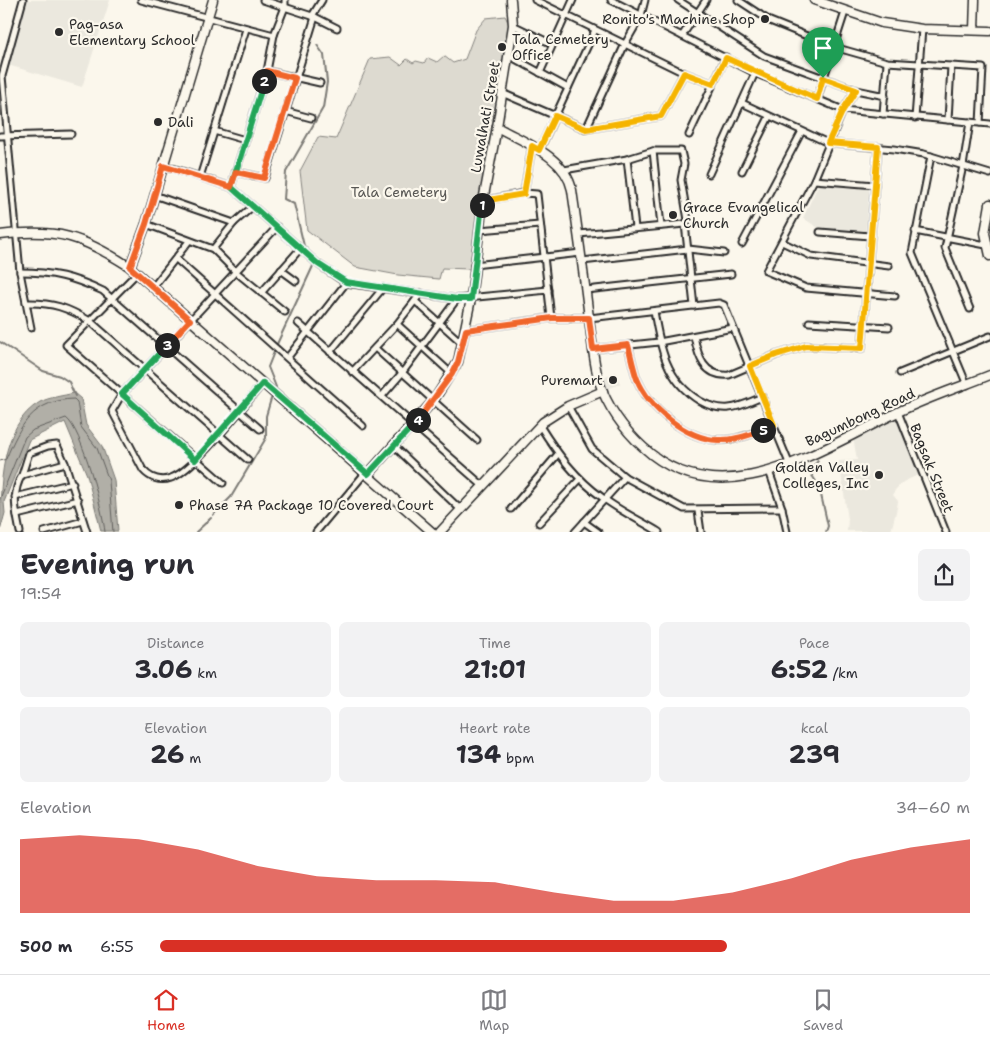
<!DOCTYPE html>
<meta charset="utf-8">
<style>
body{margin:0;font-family:"Shantell Sans",sans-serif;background:#f2f2f3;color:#2b2b33;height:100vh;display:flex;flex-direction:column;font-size:19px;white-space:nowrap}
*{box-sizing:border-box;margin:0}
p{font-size:16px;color:#7c7c81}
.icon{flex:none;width:28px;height:28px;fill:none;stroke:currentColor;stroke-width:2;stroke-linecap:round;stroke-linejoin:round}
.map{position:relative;height:532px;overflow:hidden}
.details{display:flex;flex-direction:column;background:#fff;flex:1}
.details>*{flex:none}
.pin{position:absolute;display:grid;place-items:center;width:42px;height:42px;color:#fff;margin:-51px -21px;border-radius:50% 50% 50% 0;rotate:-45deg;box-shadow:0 0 5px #0007}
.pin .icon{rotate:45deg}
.km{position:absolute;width:25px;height:25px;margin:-12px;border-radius:50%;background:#222;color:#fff;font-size:14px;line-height:25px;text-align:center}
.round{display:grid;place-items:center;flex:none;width:52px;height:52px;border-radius:8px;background:#f2f2f3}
.headline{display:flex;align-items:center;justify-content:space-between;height:85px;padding:0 20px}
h1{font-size:28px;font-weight:700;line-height:38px}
.stats{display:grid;grid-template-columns:repeat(3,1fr);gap:8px;height:85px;padding:5px 20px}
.stats div{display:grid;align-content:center;border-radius:8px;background:#f2f2f3;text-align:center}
.stats b{font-size:25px;font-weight:700}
.stats small{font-size:14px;font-weight:400}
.stats p{font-size:14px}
.chart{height:140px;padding:10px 20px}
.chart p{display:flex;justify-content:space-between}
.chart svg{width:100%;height:90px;margin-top:5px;fill:#d93025;opacity:.7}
ul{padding:0 20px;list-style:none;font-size:16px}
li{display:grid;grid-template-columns:80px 60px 1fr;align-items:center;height:38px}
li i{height:12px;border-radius:6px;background:#d93025}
.tabs{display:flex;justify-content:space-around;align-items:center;height:70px;border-top:1px solid #e1e1e2;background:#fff;font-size:14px;color:#7c7c81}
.tabs a{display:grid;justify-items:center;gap:2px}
.tabs .selected{color:#d93025}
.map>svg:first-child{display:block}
.built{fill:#ebe8de}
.green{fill:#dddad0;stroke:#84827e}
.water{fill:#b1afa7;stroke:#7b7a75}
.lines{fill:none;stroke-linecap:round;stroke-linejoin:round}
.shore{stroke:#61605d;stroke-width:1}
.stream{stroke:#7b7a75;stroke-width:2}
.street-casing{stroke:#2b2b2b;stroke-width:9}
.secondary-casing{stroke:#2b2b2b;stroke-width:11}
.street{stroke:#fbf7ec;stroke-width:5}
.secondary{stroke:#fbf7ec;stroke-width:8}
.split-1-casing{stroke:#fff;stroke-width:10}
.split-2-casing{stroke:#fff;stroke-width:10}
.split-3-casing{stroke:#fff;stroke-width:10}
.split-4-casing{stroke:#fff;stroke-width:10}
.split-5-casing{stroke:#fff;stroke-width:10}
.split-6-casing{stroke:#fff;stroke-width:10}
.split-1{stroke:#f5b400;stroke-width:6}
.split-2{stroke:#22a559;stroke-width:6}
.split-3{stroke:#f0652b;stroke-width:6}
.split-4{stroke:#22a559;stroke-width:6}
.split-5{stroke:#f0652b;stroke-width:6}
.split-6{stroke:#f5b400;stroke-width:6}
.poi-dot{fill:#2b2b2b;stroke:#fbf7ec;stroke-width:2}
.labels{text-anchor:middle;stroke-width:4.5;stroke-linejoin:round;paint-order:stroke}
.poi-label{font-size:14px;fill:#2b2b2b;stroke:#fbf7ec;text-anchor:start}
.street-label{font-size:14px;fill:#2b2b2b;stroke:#fbf7ec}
.park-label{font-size:14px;fill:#585754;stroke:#fbf7ec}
</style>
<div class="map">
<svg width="990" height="532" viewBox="0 0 990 532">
<rect width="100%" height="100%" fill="#fbf7ec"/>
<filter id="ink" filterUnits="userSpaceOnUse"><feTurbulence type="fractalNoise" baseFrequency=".02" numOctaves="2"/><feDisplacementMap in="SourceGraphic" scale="10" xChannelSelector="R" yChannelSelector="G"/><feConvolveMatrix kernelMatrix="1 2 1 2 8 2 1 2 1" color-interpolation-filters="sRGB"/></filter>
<g filter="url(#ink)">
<g class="built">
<path d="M28,0H110L82,87L8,65Z"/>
<path d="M819,183L872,189L868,233H826L803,218Z"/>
<path d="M616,372L620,384L605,390L601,378Z"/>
<path d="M898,419L920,474L903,482L895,490L893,495L898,501L897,508L891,531H847L848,519L839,461L857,460L853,437Z"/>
</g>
<path class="green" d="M505,16L510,26L470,269L442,268L439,279L398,275L355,267L307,230L300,171L318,137L336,139L370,59L390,57L401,65L407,59L413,63L416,61L424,63L428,58L437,62L444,56L453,63L465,59L476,30L486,18Z"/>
<path class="water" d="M74,393L81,399L86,425L102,446L114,480L118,531H101L87,475L65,422L29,440L4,502L5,513L0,531C0,488 0,425 40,402C50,397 63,396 74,393Z"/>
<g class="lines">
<g class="shore">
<path d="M0,461L6,459C20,425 33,400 74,399L77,402L81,427L97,448L109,481L113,532"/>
<path d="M0,499L25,437L33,430L66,418C82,429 103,511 105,532"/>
</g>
<g class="stream">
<path d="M315,259L304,246L294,204L284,199L286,172L323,108L327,82L324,55L317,45"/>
<path d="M0,342L43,371L60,376L69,382L75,396"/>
<path d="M277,344L314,264"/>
<path d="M274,352L268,367L276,387"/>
<path d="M818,461L813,466L811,474L819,486L828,526L826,532"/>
<path d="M213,515L231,497L266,438V416L271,399"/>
<path d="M196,532L211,518"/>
</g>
<g class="street-casing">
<g id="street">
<path d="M23,0L2,76L20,272L31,328"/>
<path d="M141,0L274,35"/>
<path d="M263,0L315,17L337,28"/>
<path d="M535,0L684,73L713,84"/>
<path d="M611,0L755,73L843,110L990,124"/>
<path d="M678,0L764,56L856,90L885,96"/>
<path d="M738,0L770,21L834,47L887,62L983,68L980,123"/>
<path d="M312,16L322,0"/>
<path d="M513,25L552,44"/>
<path d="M682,36L706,0"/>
<path d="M508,55L568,88"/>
<path d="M267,71L320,83"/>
<path d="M540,73L573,0"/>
<path d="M856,90L843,110L814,180L766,271L806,288L895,296"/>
<path d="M502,93L586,129L661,116L684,73"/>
<path d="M817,99L845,12"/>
<path d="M742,103L828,143L894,149L924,154L990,174"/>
<path d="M285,111L311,118"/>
<path d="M883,114L887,62"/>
<path d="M915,118L922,29"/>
<path d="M948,120L951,66"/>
<path d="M970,122L963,166L945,248L970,309"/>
<path d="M586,129L625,44L641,16L645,0"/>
<path d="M214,131L245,140"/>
<path d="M689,135L726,57"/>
<path d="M0,136L71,134"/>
<path d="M539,151L595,30"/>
<path d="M653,151L661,226"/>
<path d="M931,156L912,253L967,385"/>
<path d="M627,159L635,228"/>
<path d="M163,165L231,187L318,264L346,283L457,299L548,290"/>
<path d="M564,170L627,159L653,151H681L684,164L681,180L688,220L685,224L694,306"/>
<path d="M742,171L769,117"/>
<path d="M236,172L265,178L315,17"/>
<path d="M709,174L755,73"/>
<path d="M200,177L246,29"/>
<path d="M814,180L875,185"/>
<path d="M231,187L267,71L274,35L285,7V0"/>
<path d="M524,193L532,146"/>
<path d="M154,195L234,223"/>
<path d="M483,201L524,193L537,194L551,318"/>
<path d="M146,224L213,249L236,272L285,312"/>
<path d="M479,230L540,225"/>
<path d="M915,231L986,245"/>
<path d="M820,232L870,236"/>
<path d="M579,234L685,224"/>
<path d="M782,242L811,256L889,266"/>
<path d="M742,244L801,133"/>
<path d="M213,249L234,223L252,207"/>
<path d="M176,259L363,426"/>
<path d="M582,261L688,249L724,253"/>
<path d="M474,265L581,253"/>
<path d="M281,270L296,281"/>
<path d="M20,272C53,272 73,277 103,291L260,429"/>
<path d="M137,273L66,345L223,483"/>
<path d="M153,287L189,241"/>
<path d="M586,290L731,274"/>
<path d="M261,293L300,249"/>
<path d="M415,301L462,343"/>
<path d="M26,303C52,302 68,308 90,321L248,460"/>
<path d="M654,311C660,347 666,381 700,401C709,406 719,409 729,408C741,407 752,401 762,397"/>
<path d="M809,322L889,327"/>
<path d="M298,323L482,485"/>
<path d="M397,324L452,374"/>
<path d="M466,330L551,318H589L719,303L724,305L789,463"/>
<path d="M694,336C698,357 704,377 729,375L776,355L806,346L862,348L878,147"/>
<path d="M628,345C631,356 633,368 637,379C649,408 686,439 718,440C737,441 756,432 774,425"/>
<path d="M375,348L477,440"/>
<path d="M593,349L659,342L733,328"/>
<path d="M330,352L383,288"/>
<path d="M288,357L346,283"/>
<path d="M352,372L397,324L421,293"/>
<path d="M900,373L990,336"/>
<path d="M263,383C245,404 194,471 171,478C160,482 150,478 143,470L112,411L122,394L277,227"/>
<path d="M382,396L402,373L457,299"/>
<path d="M568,406L592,449L625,477L684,509L782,508"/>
<path d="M898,412L946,532"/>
<path d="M540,426C557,453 576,479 603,498C620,511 641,521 659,532"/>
<path d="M394,446L460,509"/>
<path d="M769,471L782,508L787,532"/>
<path d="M22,475L29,453L48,446L57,445L65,463"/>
<path d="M15,497L73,483"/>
<path d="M511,509L558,454"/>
<path d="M698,511L701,532"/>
<path d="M17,515L78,500"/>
<path d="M584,522L598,532"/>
<path d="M539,523L580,479"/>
<path d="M20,532C16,512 11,493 22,475L65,463L87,532"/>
<path d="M44,532L83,521"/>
<path d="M316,532L366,472"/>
<path d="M575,532L625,477"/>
</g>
</g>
<g class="secondary-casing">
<g id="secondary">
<path d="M814,0L882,23L922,29L990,31"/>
<path d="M974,30L975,0"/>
<path d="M497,127C525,143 565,156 572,190C578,233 584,275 589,318C592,339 593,361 599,381C606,405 624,430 643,447C719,518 816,452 892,415C923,399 958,388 990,375"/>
<path d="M990,204L985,233L990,256"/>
<path d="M0,235C58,228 82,236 130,267L432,532"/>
<path d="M130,267L146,224L213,0"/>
<path d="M368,474L434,400L458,362L471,299L483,201L497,127L513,25L511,0"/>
<path d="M440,532L543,422L568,406L603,391"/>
</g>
</g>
<use href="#street" class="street"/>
<use href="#secondary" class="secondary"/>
</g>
</g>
<g class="lines" filter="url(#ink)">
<g class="split-1-casing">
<path id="split-1" d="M482,205L483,201L524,194L532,146L539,150L555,116L586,129L661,116L684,73L713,84L726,58L817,99L823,78"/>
</g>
<g class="split-2-casing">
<path id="split-2" d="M264,81L231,187L318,264L346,282L457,299H471L482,205"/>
</g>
<g class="split-3-casing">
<path id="split-3" d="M167,345L190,320L130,267L146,224L163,166L231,187L236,172L264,178L295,78L267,71L264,81"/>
</g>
<g class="split-4-casing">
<path id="split-4" d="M167,345L122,394L195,460L263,383L368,474L418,420"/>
</g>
<g class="split-5-casing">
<path id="split-5" d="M418,420L452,374L458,362L466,330L552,318H589L593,349L628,345C631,356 633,368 637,379C649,408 686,439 718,440C733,441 749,435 763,430"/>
</g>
<g class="split-6-casing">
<path id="split-6" d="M763,430L774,425L750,366L776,355L806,346L862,348L878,147L828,143L843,110L856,90L823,78"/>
</g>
<use href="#split-1" class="split-1"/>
<use href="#split-2" class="split-2"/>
<use href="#split-3" class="split-3"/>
<use href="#split-4" class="split-4"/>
<use href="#split-5" class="split-5"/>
<use href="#split-6" class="split-6"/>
</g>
<g class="poi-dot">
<circle cx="765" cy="19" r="5"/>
<circle cx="59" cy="32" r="5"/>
<circle cx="502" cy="47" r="5"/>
<circle cx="158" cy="122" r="5"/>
<circle cx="673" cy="215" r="5"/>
<circle cx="613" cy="380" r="5"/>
<circle cx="879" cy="475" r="5"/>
<circle cx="179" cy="505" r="5"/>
</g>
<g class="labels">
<g class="poi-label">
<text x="755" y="24" text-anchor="end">Ronito's Machine Shop</text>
<text x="69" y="29">Pag-asa<tspan x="69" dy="16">Elementary School</tspan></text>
<text x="512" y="44">Tala Cemetery<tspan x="512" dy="16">Office</tspan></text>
<text x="168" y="127">Dali</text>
<text x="683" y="212">Grace Evangelical<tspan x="683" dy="16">Church</tspan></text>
<text x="603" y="385" text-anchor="end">Puremart</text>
<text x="869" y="472" text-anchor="end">Golden Valley<tspan x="869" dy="16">Colleges, Inc</tspan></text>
<text x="189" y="510">Phase 7A Package 10 Covered Court</text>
</g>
<g class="street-label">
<text transform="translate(485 117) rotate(-80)" y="5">Luwalhati Street</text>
<text transform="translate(860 417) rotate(-25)" y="5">Bagumbong Road</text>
<text transform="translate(932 468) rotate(68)" y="5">Bagsak Street</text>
</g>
<g class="park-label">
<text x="399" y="197">Tala Cemetery</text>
</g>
</g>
</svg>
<div class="pin" style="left:823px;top:78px;background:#1e9e55"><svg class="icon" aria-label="arrive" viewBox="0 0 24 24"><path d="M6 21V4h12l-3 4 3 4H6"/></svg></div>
<b class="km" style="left:482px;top:205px">1</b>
<b class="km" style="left:264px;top:81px">2</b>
<b class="km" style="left:167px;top:345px">3</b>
<b class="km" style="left:418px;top:420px">4</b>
<b class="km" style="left:763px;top:430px">5</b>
</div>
<section class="details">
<div class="headline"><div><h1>Evening run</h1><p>19:54</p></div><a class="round"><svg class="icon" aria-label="share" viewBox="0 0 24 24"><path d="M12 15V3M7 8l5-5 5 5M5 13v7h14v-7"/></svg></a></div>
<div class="stats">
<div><p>Distance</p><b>3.06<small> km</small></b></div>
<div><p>Time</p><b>21:01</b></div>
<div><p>Pace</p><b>6:52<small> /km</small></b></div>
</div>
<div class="stats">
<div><p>Elevation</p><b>26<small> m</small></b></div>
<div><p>Heart rate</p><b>134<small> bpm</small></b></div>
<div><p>kcal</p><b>239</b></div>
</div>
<div class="chart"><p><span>Elevation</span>34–60 m</p>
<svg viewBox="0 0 160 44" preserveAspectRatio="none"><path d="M0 44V8L10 6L20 8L30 13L40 21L50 26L60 28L70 28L80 29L90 34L100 38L110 38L120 34L130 27L140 18L150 12L160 8V44z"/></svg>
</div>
<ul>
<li><b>500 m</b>6:55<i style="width:70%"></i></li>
</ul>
</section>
<nav class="tabs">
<a class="selected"><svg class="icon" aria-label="home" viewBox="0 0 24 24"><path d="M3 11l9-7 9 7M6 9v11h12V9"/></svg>Home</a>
<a><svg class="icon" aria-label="map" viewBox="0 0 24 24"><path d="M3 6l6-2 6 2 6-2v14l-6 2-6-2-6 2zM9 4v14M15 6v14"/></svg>Map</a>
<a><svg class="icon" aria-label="saved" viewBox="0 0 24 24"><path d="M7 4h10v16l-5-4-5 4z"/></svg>Saved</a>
</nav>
